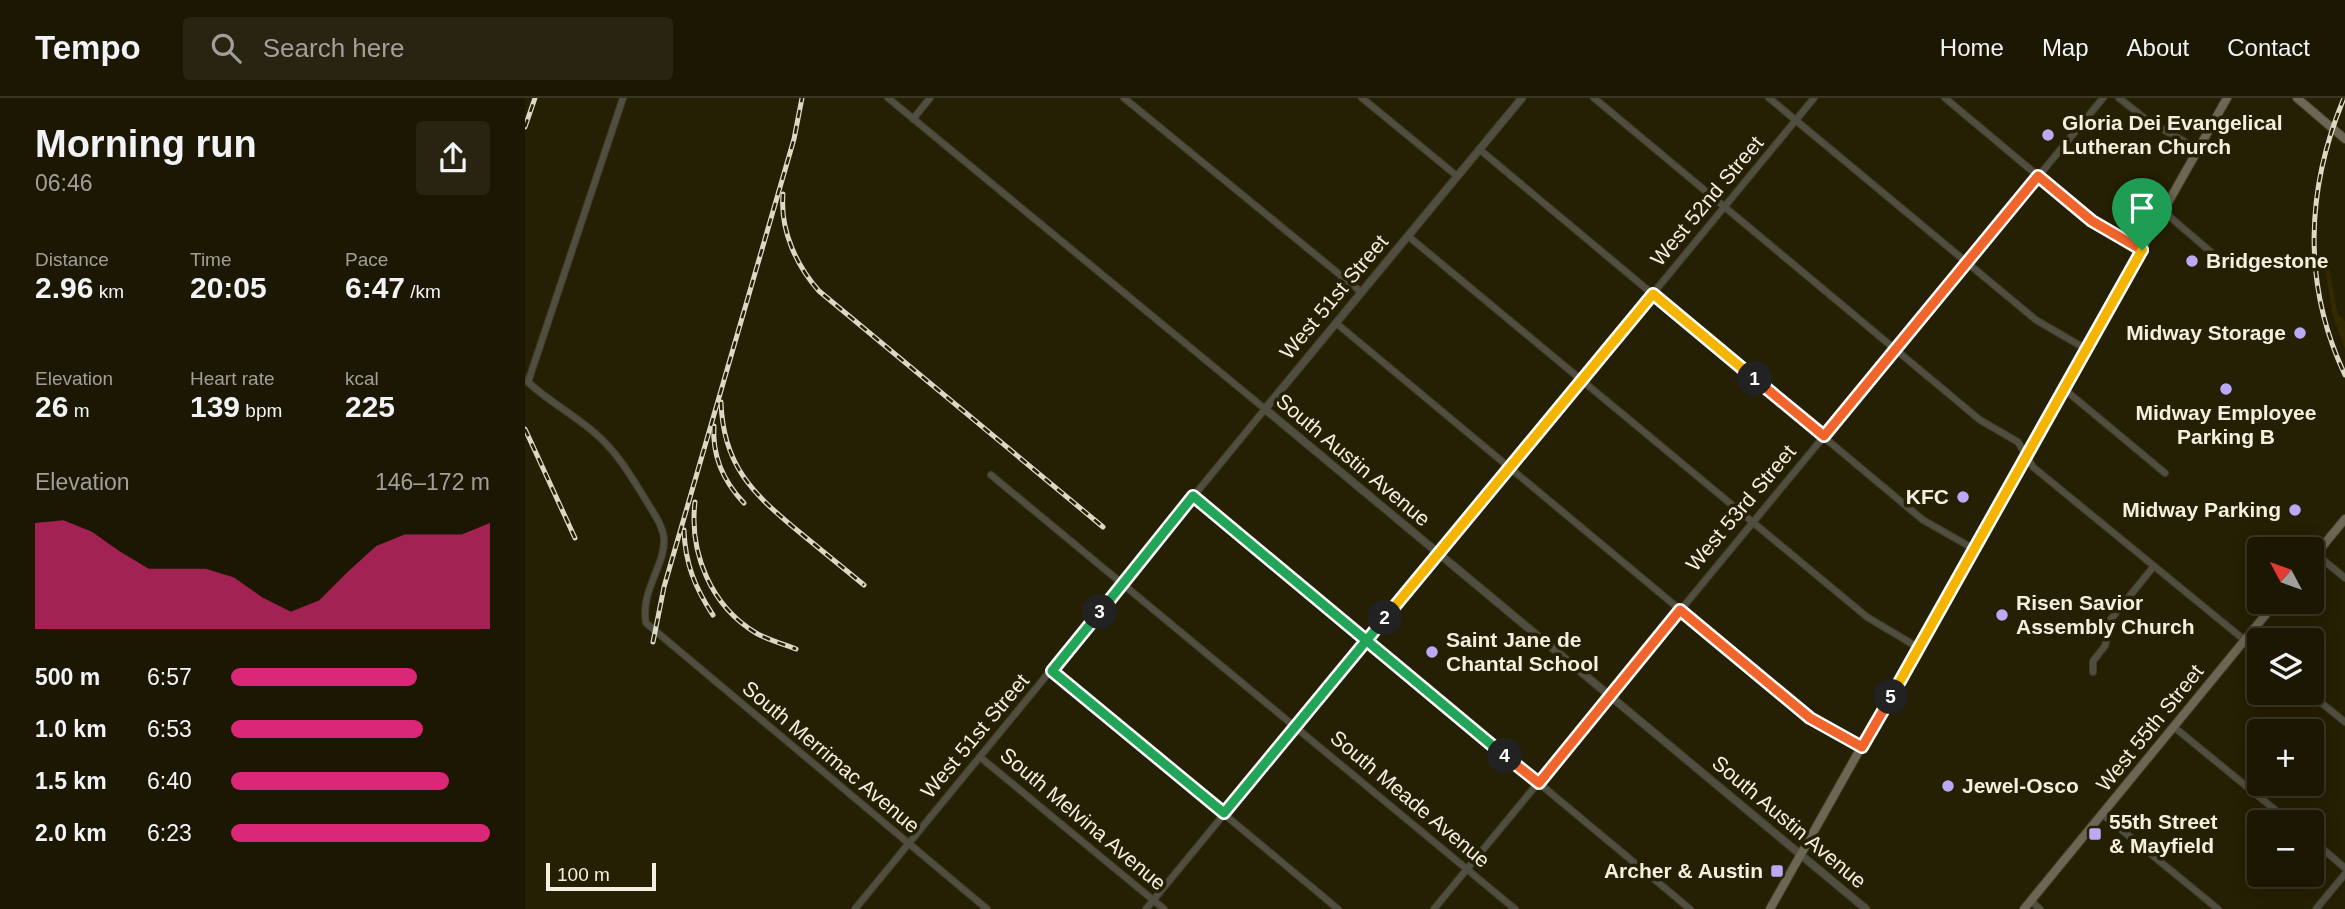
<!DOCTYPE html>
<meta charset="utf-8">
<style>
body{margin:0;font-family:Arial,sans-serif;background:#292411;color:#f1f3f6;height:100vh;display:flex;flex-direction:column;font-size:26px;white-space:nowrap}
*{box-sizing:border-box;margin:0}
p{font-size:23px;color:#a09f99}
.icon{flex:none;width:38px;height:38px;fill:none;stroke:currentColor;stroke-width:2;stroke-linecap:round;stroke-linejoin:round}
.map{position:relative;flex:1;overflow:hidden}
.details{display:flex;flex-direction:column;background:#1c1702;width:525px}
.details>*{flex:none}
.needle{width:46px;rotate:311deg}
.buttons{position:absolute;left:1722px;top:439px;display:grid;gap:14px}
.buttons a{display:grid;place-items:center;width:77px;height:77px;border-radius:7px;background:#1c1702;box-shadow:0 4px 18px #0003,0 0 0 2px #3a3624;font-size:35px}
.scale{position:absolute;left:21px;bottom:18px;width:110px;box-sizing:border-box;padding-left:7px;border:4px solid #f4f0e0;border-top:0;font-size:19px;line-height:24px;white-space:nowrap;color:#f4f0e0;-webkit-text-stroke:5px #251f03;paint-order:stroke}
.pin{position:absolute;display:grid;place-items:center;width:60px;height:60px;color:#fff;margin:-72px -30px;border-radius:50% 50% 50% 0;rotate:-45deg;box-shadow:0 0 7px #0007}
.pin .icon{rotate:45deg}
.km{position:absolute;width:35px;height:35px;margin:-18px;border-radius:50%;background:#222;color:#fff;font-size:19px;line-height:35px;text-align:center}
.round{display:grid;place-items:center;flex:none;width:74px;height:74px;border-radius:7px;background:#292411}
.headline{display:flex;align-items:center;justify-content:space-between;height:119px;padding:0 35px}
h1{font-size:38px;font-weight:700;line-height:52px}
.stats{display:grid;grid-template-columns:repeat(3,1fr);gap:10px;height:119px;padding:7px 35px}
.stats div{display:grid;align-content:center}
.stats b{font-size:30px;font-weight:700}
.stats small{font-size:19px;font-weight:400}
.stats p{font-size:19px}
.chart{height:196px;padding:14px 35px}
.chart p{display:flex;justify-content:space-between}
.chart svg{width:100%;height:126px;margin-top:7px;fill:#db2777;opacity:.7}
ul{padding:0 35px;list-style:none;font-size:23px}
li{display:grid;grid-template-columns:112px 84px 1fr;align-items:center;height:52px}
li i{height:18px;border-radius:9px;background:#db2777}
header{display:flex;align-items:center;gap:42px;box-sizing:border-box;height:98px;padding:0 35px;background:#1c1702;border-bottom:2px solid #3a3624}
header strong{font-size:33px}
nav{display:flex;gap:38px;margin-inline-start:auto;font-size:24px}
.search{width:490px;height:63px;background:#292411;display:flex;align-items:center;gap:18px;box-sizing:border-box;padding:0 24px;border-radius:7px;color:#a09f99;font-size:26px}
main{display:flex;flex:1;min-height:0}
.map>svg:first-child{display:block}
.green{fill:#342a00}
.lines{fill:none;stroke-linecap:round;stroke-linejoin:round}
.minor-casing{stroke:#423c22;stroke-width:8}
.tertiary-casing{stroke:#423c22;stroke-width:9}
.secondary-casing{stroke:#423c22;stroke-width:10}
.minor{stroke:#504d41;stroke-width:6}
.tertiary{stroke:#504d41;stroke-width:7}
.secondary{stroke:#6c6754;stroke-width:8}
.rail-casing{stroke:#dcd8c6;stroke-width:5}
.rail{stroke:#251f03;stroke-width:2.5;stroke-dasharray:8;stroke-linecap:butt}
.split-1-casing{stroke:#fff;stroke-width:14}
.split-2-casing{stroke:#fff;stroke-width:14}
.split-3-casing{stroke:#fff;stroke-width:14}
.split-4-casing{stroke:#fff;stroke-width:14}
.split-5-casing{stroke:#fff;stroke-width:14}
.split-6-casing{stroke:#fff;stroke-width:14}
.split-1{stroke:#f0652b;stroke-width:9}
.split-2{stroke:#f5b400;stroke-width:9}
.split-3{stroke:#22a559;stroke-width:9}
.split-4{stroke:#22a559;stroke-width:9}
.split-5{stroke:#f0652b;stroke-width:9}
.split-6{stroke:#f5b400;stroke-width:9}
.poi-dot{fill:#bca9f5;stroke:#251f03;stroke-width:2.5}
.labels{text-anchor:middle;stroke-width:7;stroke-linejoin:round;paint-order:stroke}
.poi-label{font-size:21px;font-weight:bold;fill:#f4f0e0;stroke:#251f03;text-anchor:start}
.street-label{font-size:21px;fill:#f4f0e0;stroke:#251f03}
</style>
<header>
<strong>Tempo</strong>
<div class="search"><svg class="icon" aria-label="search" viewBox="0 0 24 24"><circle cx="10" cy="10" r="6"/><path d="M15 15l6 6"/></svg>Search here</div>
<nav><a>Home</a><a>Map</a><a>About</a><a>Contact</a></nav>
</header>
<main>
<section class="details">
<div class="headline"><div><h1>Morning run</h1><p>06:46</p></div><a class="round"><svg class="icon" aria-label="share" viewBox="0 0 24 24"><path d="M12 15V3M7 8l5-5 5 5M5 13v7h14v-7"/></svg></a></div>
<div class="stats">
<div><p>Distance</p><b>2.96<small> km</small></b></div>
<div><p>Time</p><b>20:05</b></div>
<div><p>Pace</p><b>6:47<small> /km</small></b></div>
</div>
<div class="stats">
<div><p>Elevation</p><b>26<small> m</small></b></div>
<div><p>Heart rate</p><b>139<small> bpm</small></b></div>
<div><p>kcal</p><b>225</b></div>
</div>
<div class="chart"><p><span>Elevation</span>146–172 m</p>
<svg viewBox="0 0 160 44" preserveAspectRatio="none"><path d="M0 44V7L10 6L20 10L30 17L40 23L50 23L60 23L70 26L80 33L90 38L100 34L110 24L120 15L130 11L140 11L150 11L160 7V44z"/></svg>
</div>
<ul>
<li><b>500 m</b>6:57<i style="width:72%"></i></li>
<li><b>1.0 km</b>6:53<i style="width:74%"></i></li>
<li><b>1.5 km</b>6:40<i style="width:84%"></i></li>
<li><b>2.0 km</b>6:23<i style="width:100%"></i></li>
</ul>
</section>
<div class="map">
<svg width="1820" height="811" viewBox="0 0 1820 811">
<rect width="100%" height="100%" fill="#251f03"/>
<path class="green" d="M1802,158L1813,217L1820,223V251L1807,216L1799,159Z"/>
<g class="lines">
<g class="minor-casing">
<g id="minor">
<path d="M98,0L3,284C24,304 50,317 71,336C93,355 107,380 122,404C129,416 139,429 139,443C139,469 115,494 121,525L462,811"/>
<path d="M599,0L836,194"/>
<path d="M837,0L932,78"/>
<path d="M1069,0L1455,322L1493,344L1508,369L1734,554"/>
<path d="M1244,0L1511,222L1561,251"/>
<path d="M1420,0L1567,123L1617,152"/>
<path d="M1594,0L1623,23L1673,51"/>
<path d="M388,21L405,0"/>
<path d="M954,51L1398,422L1449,451"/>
<path d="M1638,113L1687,155"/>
<path d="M883,138L1342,519L1394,550"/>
<path d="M811,225L1285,620L1337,649"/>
<path d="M1539,291L1640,375"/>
<path d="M466,377L990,811"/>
<path d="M669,398L1165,811"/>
<path d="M1791,456L1820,480"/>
<path d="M527,573L813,811"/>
<path d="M1568,574V563L1580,548L1586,521L1629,468"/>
<path d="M1784,595L1820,624"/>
<path d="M1649,629L1765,724"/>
<path d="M455,659L639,811"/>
<path d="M1577,716L1693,811"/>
<path d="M1787,742L1820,770"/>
<path d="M1506,803L1515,811"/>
<path d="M330,811L740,311L363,0"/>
<path d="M621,811L1289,0"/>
<path d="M909,811L1578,0"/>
<path d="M1791,811L1820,776"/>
</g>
</g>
<g class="tertiary-casing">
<path id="tertiary" d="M997,0L740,311L1341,811"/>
</g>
<g class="secondary-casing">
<g id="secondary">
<path d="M1772,0L1820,41"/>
<path d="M1787,461L1820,421"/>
<path d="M1245,811L1702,0"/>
<path d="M1499,811L1751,504"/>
</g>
</g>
<use href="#minor" class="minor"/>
<use href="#tertiary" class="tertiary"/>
<use href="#secondary" class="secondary"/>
<g class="rail-casing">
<g id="rail">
<path d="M1819,0C1781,91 1777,186 1820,277"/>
<path d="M0,29L10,0"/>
<path d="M258,96C255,132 271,167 294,193L578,429"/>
<path d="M196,304C198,367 227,395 273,433C295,451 317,469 339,487"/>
<path d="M189,328C187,358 199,384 219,405"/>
<path d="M0,331L50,440"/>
<path d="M170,404C164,455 186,508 231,535C243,542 258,546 271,551"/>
<path d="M159,432C160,465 170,490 188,517"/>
<path d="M128,544L139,489L269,41L277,0"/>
</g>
</g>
<use href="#rail" class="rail"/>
</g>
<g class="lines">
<g class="split-1-casing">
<path id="split-1" d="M1230,281L1299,338L1513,78L1567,123L1617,152"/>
</g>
<g class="split-2-casing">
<path id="split-2" d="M860,520L1128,196L1230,281"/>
</g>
<g class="split-3-casing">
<path id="split-3" d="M575,514L527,573L699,715L860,520"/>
</g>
<g class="split-4-casing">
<path id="split-4" d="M575,514L668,398L980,658"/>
</g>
<g class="split-5-casing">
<path id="split-5" d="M980,658L1014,685L1155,512L1285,620L1337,649L1366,599"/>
</g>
<g class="split-6-casing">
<path id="split-6" d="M1366,599L1617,152"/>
</g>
<use href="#split-1" class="split-1"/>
<use href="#split-2" class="split-2"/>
<use href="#split-3" class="split-3"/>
<use href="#split-4" class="split-4"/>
<use href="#split-5" class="split-5"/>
<use href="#split-6" class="split-6"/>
</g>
<g class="poi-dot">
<circle cx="1523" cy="37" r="7"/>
<circle cx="1667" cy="163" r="7"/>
<circle cx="1775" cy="235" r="7"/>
<circle cx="1701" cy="291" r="7"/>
<circle cx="1438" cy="399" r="7"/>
<circle cx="1770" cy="412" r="7"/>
<circle cx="1477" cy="517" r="7"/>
<circle cx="907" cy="554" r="7"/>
<circle cx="1423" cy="688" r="7"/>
<rect x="1563" y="729" width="14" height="14" rx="3.5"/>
<rect x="1245" y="766" width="14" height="14" rx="3.5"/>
</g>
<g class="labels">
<g class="poi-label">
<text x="1537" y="32">Gloria Dei Evangelical<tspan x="1537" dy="24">Lutheran Church</tspan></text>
<text x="1681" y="170">Bridgestone</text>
<text x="1761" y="242" text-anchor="end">Midway Storage</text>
<text x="1701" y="322" text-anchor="middle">Midway Employee<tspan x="1701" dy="24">Parking B</tspan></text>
<text x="1424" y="406" text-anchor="end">KFC</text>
<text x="1756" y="419" text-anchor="end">Midway Parking</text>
<text x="1491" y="512">Risen Savior<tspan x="1491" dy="24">Assembly Church</tspan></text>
<text x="921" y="549">Saint Jane de<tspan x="921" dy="24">Chantal School</tspan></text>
<text x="1437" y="695">Jewel-Osco</text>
<text x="1584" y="731">55th Street<tspan x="1584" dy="24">&amp; Mayfield</tspan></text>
<text x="1238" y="780" text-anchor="end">Archer &amp; Austin</text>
</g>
<g class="street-label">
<text transform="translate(1182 103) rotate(-50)" y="7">West 52nd Street</text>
<text transform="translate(809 199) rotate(-50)" y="7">West 51st Street</text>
<text transform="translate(828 362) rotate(40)" y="7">South Austin Avenue</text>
<text transform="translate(1216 410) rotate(-50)" y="7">West 53rd Street</text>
<text transform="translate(1625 630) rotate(-51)" y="7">West 55th Street</text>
<text transform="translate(450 638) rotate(-50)" y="7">West 51st Street</text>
<text transform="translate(306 659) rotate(40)" y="7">South Merrimac Avenue</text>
<text transform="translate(885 701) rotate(40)" y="7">South Meade Avenue</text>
<text transform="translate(558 721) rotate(40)" y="7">South Melvina Avenue</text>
<text transform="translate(1264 724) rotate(40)" y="7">South Austin Avenue</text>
</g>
</g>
</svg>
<div class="buttons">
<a><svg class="needle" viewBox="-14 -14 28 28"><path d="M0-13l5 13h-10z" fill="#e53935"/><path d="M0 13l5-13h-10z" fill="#a09f99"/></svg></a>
<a><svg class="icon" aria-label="layers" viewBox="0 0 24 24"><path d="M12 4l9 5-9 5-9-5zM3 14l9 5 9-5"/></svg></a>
<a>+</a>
<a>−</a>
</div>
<div class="scale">100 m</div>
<div class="pin" style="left:1617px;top:152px;background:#1e9e55"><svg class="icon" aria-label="arrive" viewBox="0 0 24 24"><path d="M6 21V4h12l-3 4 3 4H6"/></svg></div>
<b class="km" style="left:1230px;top:281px">1</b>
<b class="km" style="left:860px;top:520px">2</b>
<b class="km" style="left:575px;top:514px">3</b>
<b class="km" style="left:980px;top:658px">4</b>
<b class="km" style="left:1366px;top:599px">5</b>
</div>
</main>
